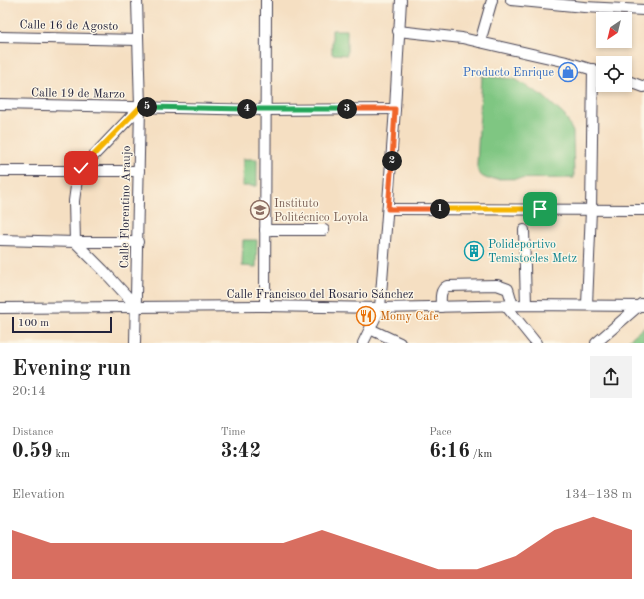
<!DOCTYPE html>
<meta charset="utf-8">
<style>
body{margin:0;font-family:"Old Standard TT",serif;background:#f2f2f2;color:#222;height:100vh;display:flex;flex-direction:column;font-size:15px;white-space:nowrap}
*{box-sizing:border-box;margin:0}
p{font-size:13px;color:#767676}
.icon{flex:none;width:22px;height:22px;fill:none;stroke:currentColor;stroke-width:2;stroke-linecap:round;stroke-linejoin:round}
.map{position:relative;height:343px;overflow:hidden}
.panel{display:flex;flex-direction:column;background:#fff;flex:1}
.panel>*{flex:none}
.needle{width:26px;rotate:215deg}
.controls{position:absolute;left:596px;top:12px;display:grid;gap:8px}
.controls a{display:grid;place-items:center;width:36px;height:36px;border-radius:0px;background:#fff;box-shadow:0 2px 6px #0003;font-size:20px}
.scale{position:absolute;left:12px;bottom:10px;width:100px;box-sizing:border-box;padding-left:4px;border:2px solid #22223b;border-top:0;font-size:11px;line-height:14px;white-space:nowrap;color:#22223b;-webkit-text-stroke:3px #fcf5e5;paint-order:stroke}
.pin{position:absolute;display:grid;place-items:center;width:34px;height:34px;color:#fff;margin:-17px;border-radius:8px;box-shadow:0 2px 6px #0006}
.km{position:absolute;width:20px;height:20px;margin:-10px;border-radius:50%;background:#222;color:#fff;font-size:11px;line-height:20px;text-align:center}
.round{display:grid;place-items:center;flex:none;width:42px;height:42px;border-radius:0px;background:#f2f2f2}
.overview{display:flex;align-items:center;justify-content:space-between;height:68px;padding:0 12px}
h1{font-size:22px;font-weight:600;line-height:30px}
.stats{display:grid;grid-template-columns:repeat(3,1fr);gap:6px;height:68px;padding:4px 12px}
.stats div{display:grid;align-content:center}
.stats b{font-size:20px;font-weight:600}
.stats small{font-size:11px;font-weight:400}
.stats p{font-size:11px}
.chart{height:112px;padding:8px 12px}
.chart p{display:flex;justify-content:space-between}
.chart svg{width:100%;height:72px;margin-top:4px;fill:#c8321e;opacity:.7}
.map>svg:first-child{display:block}
.green{fill:#7fc682;stroke:#50745e}
.lines{fill:none;stroke-linecap:round;stroke-linejoin:round}
.minor-casing{stroke:#423e4f;stroke-width:12}
.minor{stroke:#fff;stroke-width:10}
.split-1-casing{stroke:#fff;stroke-width:8}
.split-2-casing{stroke:#fff;stroke-width:8}
.split-3-casing{stroke:#fff;stroke-width:8}
.split-4-casing{stroke:#fff;stroke-width:8}
.split-5-casing{stroke:#fff;stroke-width:8}
.split-6-casing{stroke:#fff;stroke-width:8}
.split-1{stroke:#f5b400;stroke-width:5}
.split-2{stroke:#f0652b;stroke-width:5}
.split-3{stroke:#f0652b;stroke-width:5}
.split-4{stroke:#22a559;stroke-width:5}
.split-5{stroke:#22a559;stroke-width:5}
.split-6{stroke:#f5b400;stroke-width:5}
.labels{text-anchor:middle;stroke-width:3;stroke-linejoin:round;paint-order:stroke}
.street-label{font-size:12px;fill:#22223b;stroke:#fcf5e5}
.shop-label{font-size:12px;fill:#366cbe;stroke:#fcf5e5;text-anchor:end}
.education-label{font-size:12px;fill:#785e54;stroke:#fcf5e5;text-anchor:start}
.culture-label{font-size:12px;fill:#0d838f;stroke:#fcf5e5;text-anchor:start}
.food-label{font-size:12px;fill:#c56008;stroke:#fcf5e5;text-anchor:start}
</style>
<div class="map">
<svg width="644" height="343" viewBox="0 0 644 343">
<rect width="100%" height="100%" fill="#fcf5e5"/>
<filter id="ink" filterUnits="userSpaceOnUse"><feTurbulence type="fractalNoise" baseFrequency=".025" numOctaves="2"/><feDisplacementMap in="SourceGraphic" scale="8" xChannelSelector="R" yChannelSelector="G"/><feConvolveMatrix kernelMatrix="1 2 1 2 8 2 1 2 1" color-interpolation-filters="sRGB"/></filter>
<filter id="wash" filterUnits="userSpaceOnUse"><feTurbulence type="fractalNoise" baseFrequency=".012" numOctaves="4" result="noise"/><feDisplacementMap in="SourceGraphic" scale="16" xChannelSelector="R" yChannelSelector="G"/><feGaussianBlur stdDeviation="0.9" result="paint"/><feColorMatrix in="noise" values="0 0 0 0 0 0 0 0 0 0 0 0 0 0 0 0 0 1.4 0 .05"/><feComposite in="paint" operator="in"/></filter>
<g filter="url(#wash)">
<rect width="100%" height="100%" fill="#f5dfc2"/>
<g class="green">
<path d="M332,30H347V55L332,54Z"/>
<path d="M482,76L515,79L543,96L565,116L573,132L574,178L488,179C479,176 477,172 477,164Z"/>
<path d="M243,159H257V186H242Z"/>
<path d="M243,240H257L256,267L242,266Z"/>
<path d="M644,327V343H625Z"/>
</g>
</g>
<g filter="url(#ink)">
<g class="lines">
<g class="minor-casing">
<g id="minor">
<path d="M511,0L584,7L644,10"/>
<path d="M398,31L462,38L567,62L603,73"/>
<path d="M0,37L138,40"/>
<path d="M480,42L492,0"/>
<path d="M625,80L644,87"/>
<path d="M0,104L265,110L395,109"/>
<path d="M0,171H139"/>
<path d="M389,209L644,210"/>
<path d="M265,230H324"/>
<path d="M524,230L526,305"/>
<path d="M0,240L75,242L103,270L136,306"/>
<path d="M138,242H75L74,201L78,172L140,107"/>
<path d="M587,305L591,210L593,69"/>
<path d="M265,306L266,0"/>
<path d="M506,306L536,343"/>
<path d="M441,307C441,300 439,290 447,286L497,285L508,289L513,306"/>
<path d="M0,308L265,306L380,308L526,305L644,306"/>
<path d="M370,329L400,343"/>
<path d="M135,343L140,107L137,0"/>
<path d="M363,343L380,308L395,109L401,0"/>
<path d="M596,343L641,304"/>
</g>
</g>
<use href="#minor" class="minor"/>
</g>
</g>
<g class="lines" filter="url(#ink)">
<g class="split-1-casing">
<path id="split-1" d="M440,209H540"/>
</g>
<g class="split-2-casing">
<path id="split-2" d="M392,161L388,209H440"/>
</g>
<g class="split-3-casing">
<path id="split-3" d="M347,109H395L392,161"/>
</g>
<g class="split-4-casing">
<path id="split-4" d="M247,109H347"/>
</g>
<g class="split-5-casing">
<path id="split-5" d="M147,107L247,109"/>
</g>
<g class="split-6-casing">
<path id="split-6" d="M81,168L140,107H147"/>
</g>
<use href="#split-1" class="split-1"/>
<use href="#split-2" class="split-2"/>
<use href="#split-3" class="split-3"/>
<use href="#split-4" class="split-4"/>
<use href="#split-5" class="split-5"/>
<use href="#split-6" class="split-6"/>
</g>
<defs>
<g id="shop-ring" transform="scale(1)"><circle r="9.5" fill="#fcf5e5" stroke="#3f7fe0" stroke-width="1.5"/><path d="M-5-2.5h2.3a2.7 3.5 0 0 1 5.4 0H5L5.5 6h-11ZM-1.5-2.5h3a1.5 2.3 0 0 0-3 0Z" fill="#3f7fe0"/></g>
<g id="university-ring" transform="scale(1)"><circle r="9.5" fill="#fcf5e5" stroke="#8d6e63" stroke-width="1.5"/><path d="M0-5L7-2L0 1L-7-2ZM-4 1L0 2.5L4 1V4Q0 6-4 4Z" fill="#8d6e63"/></g>
<g id="building-ring" transform="scale(1)"><circle r="9.5" fill="#fcf5e5" stroke="#0f9aa8" stroke-width="1.5"/><path d="M-4-6H4V6H1V3H-1V6H-4ZM-2.5-4.3h1.7v1.8h-1.7ZM.8-4.3h1.7v1.8H.8ZM-2.5-1h1.7V.8h-1.7ZM.8-1h1.7V.8H.8Z" fill="#0f9aa8"/></g>
<g id="restaurant-ring" transform="scale(1)"><circle r="9.5" fill="#fcf5e5" stroke="#e8710a" stroke-width="1.5"/><path d="M-5-6h1v4h1v-4h1v4h1v-4h1v5L-1.5 .5V6h-2V.5L-5-1ZM5-6V6H3V1.5H1.5Q1.5-4 5-6Z" fill="#e8710a"/></g>
</defs>
<g fill-rule="evenodd">
<use href="#shop-ring" x="568" y="72"/>
<use href="#university-ring" x="260" y="210"/>
<use href="#building-ring" x="474" y="251"/>
<use href="#restaurant-ring" x="366" y="316"/>
</g>
<g class="labels">
<g class="street-label">
<text transform="translate(69 25) rotate(1)" y="4">Calle 16 de Agosto</text>
<text transform="translate(78 93) rotate(1)" y="4">Calle 19 de Marzo</text>
<text transform="translate(125 207) rotate(-89)" y="4">Calle Florentino Araujo</text>
<text x="320" y="298">Calle Francisco del Rosario Sánchez</text>
</g>
<g class="shop-label">
<text x="554" y="76">Producto Enrique</text>
</g>
<g class="education-label">
<text x="274" y="207">Instituto<tspan x="274" dy="14">Politécnico Loyola</tspan></text>
</g>
<g class="culture-label">
<text x="488" y="248">Polideportivo<tspan x="488" dy="14">Temistocles Metz</tspan></text>
</g>
<g class="food-label">
<text x="380" y="320">Momy Cafe</text>
</g>
</g>
</svg>
<div class="controls">
<a><svg class="needle" viewBox="-14 -14 28 28"><path d="M0-13l5 13h-10z" fill="#e53935"/><path d="M0 13l5-13h-10z" fill="#767676"/></svg></a>
<a><svg class="icon" aria-label="locate" viewBox="0 0 24 24"><circle cx="12" cy="12" r="6"/><path d="M12 2v4M12 18v4M2 12h4M18 12h4"/></svg></a>
</div>
<div class="scale">100 m</div>
<div class="pin" style="left:540px;top:209px;background:#1e9e55"><svg class="icon" aria-label="arrive" viewBox="0 0 24 24"><path d="M6 21V4h12l-3 4 3 4H6"/></svg></div>
<div class="pin" style="left:81px;top:168px;background:#d93025"><svg class="icon" aria-label="check" viewBox="0 0 24 24"><path d="M5 12l5 5 9-10"/></svg></div>
<b class="km" style="left:440px;top:209px">1</b>
<b class="km" style="left:392px;top:161px">2</b>
<b class="km" style="left:347px;top:109px">3</b>
<b class="km" style="left:247px;top:109px">4</b>
<b class="km" style="left:147px;top:107px">5</b>
</div>
<section class="panel">
<div class="overview"><div><h1>Evening run</h1><p>20:14</p></div><a class="round"><svg class="icon" aria-label="share" viewBox="0 0 24 24"><path d="M12 15V3M7 8l5-5 5 5M5 13v7h14v-7"/></svg></a></div>
<div class="stats">
<div><p>Distance</p><b>0.59<small> km</small></b></div>
<div><p>Time</p><b>3:42</b></div>
<div><p>Pace</p><b>6:16<small> /km</small></b></div>
</div>
<div class="chart"><p><span>Elevation</span>134–138 m</p>
<svg viewBox="0 0 160 44" preserveAspectRatio="none"><path d="M0 44V14L10 22L20 22L30 22L40 22L50 22L60 22L70 22L80 14L90 22L100 30L110 38L120 38L130 30L140 14L150 6L160 14V44z"/></svg>
</div>
</section>
